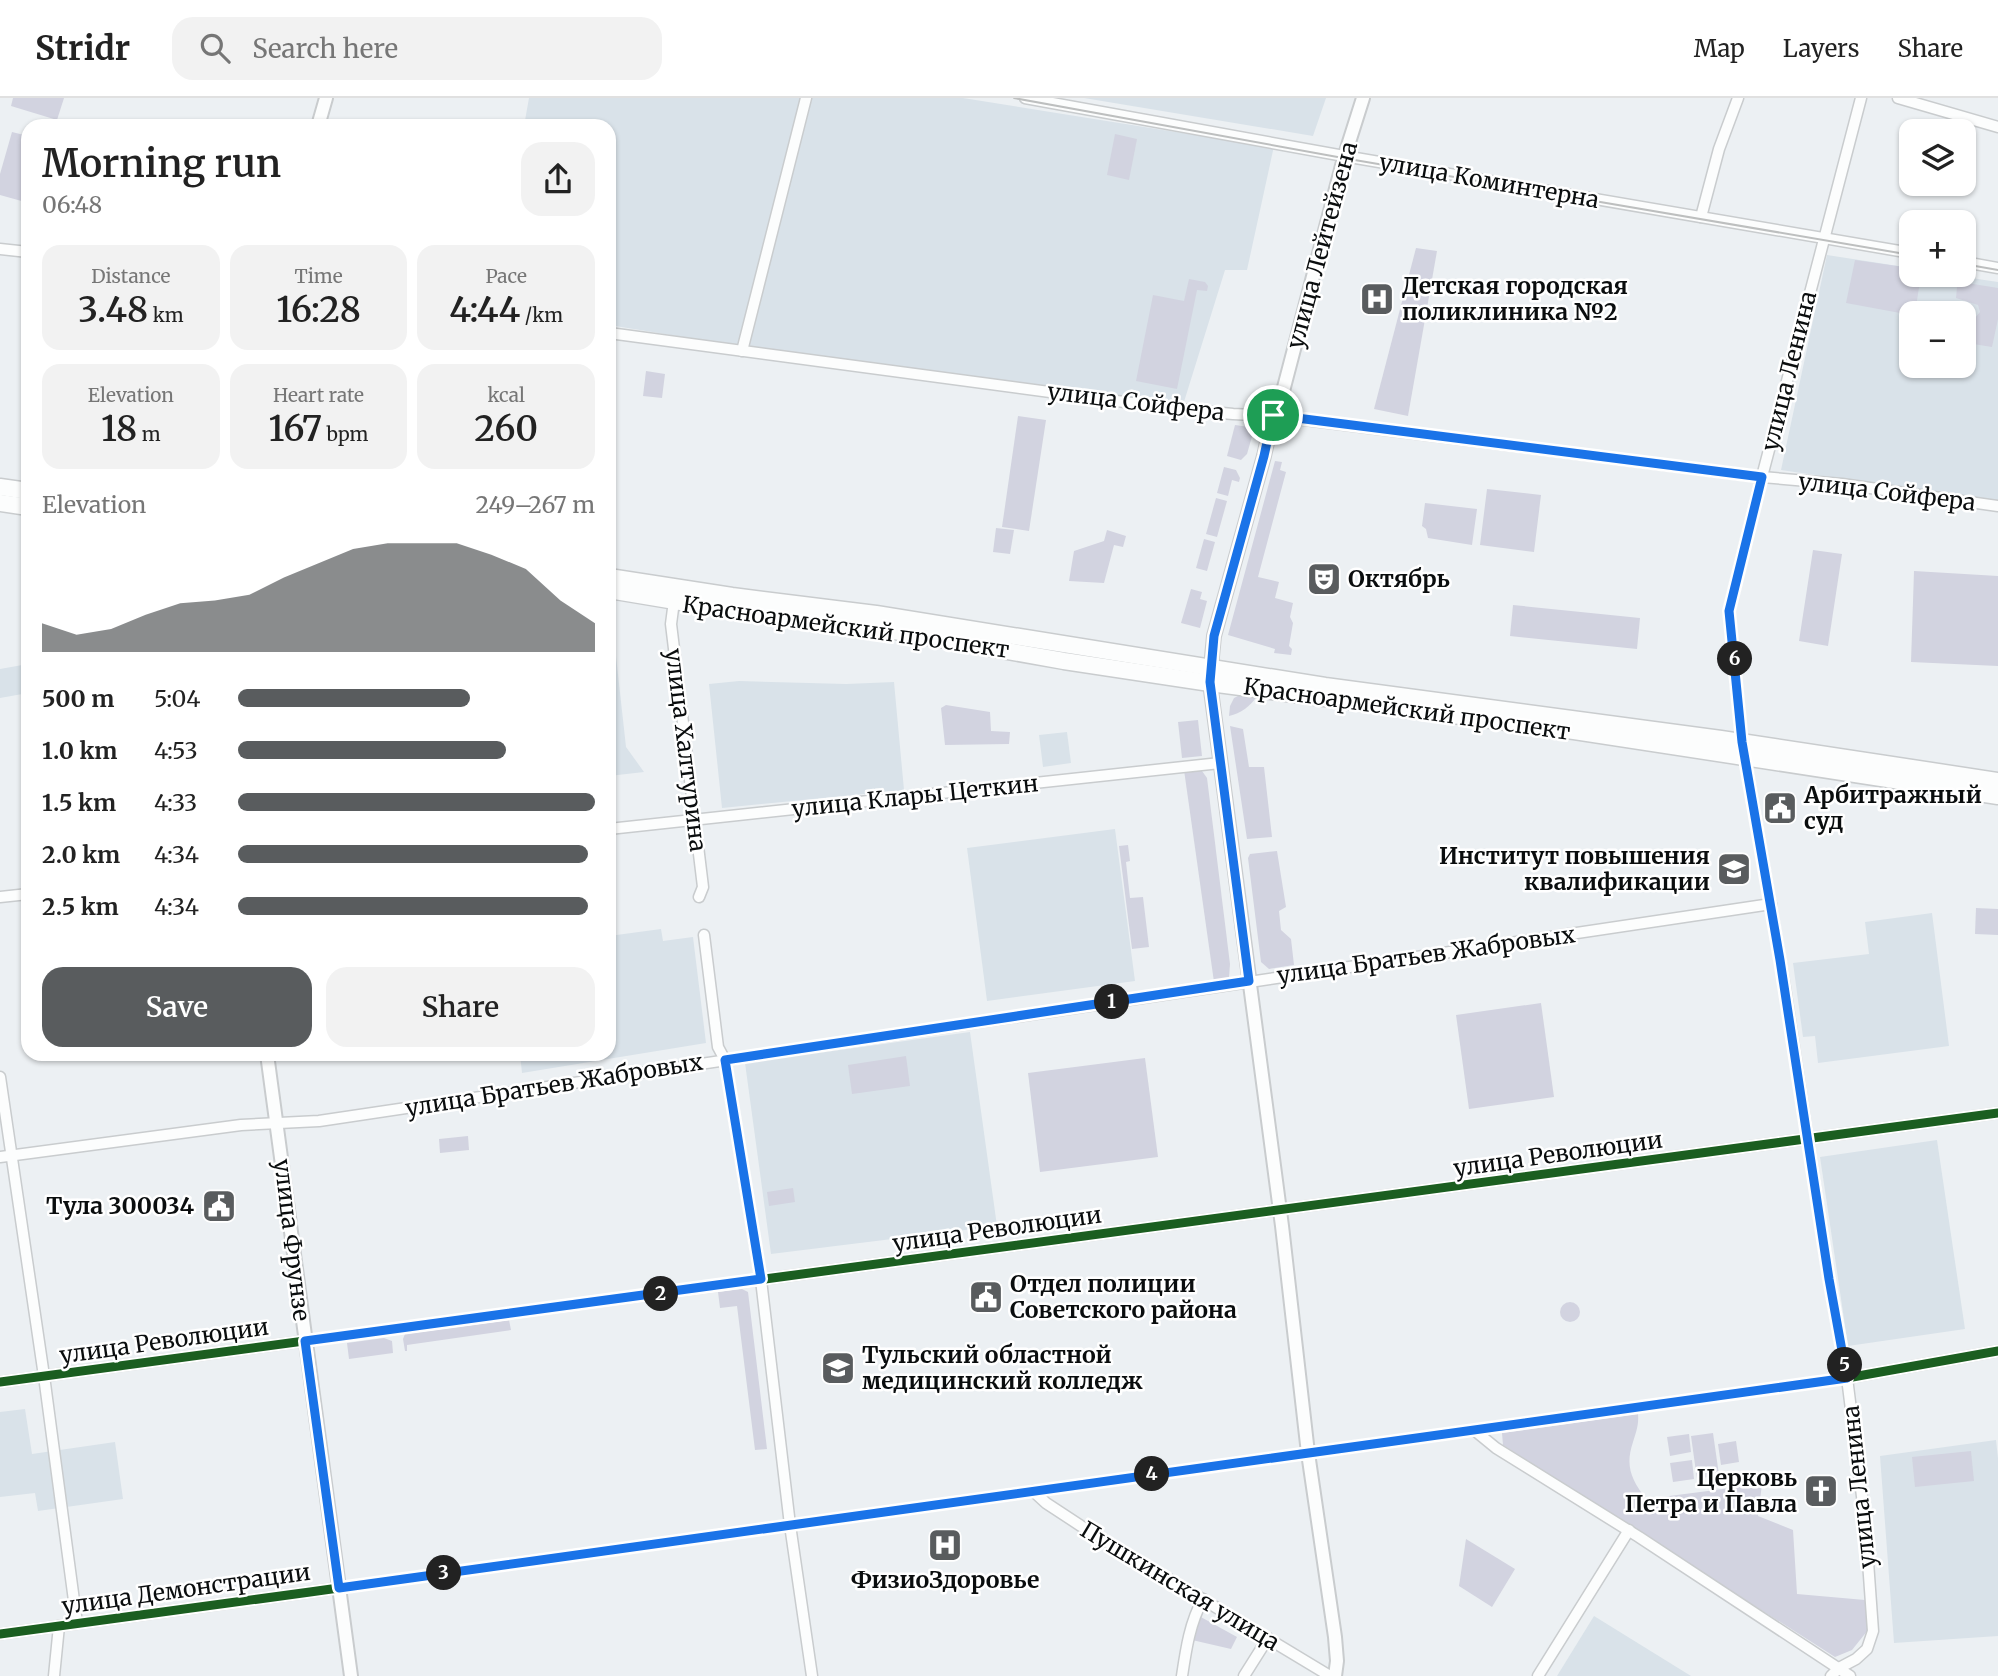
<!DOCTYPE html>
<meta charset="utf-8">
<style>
body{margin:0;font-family:Merriweather,serif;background:#f2f2f2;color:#222;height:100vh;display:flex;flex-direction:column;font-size:26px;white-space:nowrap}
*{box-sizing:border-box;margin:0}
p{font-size:23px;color:#767676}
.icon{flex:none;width:38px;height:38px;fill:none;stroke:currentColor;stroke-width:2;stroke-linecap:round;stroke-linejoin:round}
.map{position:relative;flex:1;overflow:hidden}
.panel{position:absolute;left:21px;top:21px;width:595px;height:942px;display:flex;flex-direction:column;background:#fff;border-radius:21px;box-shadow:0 2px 5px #0004}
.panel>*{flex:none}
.controls{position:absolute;left:1899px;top:21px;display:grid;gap:14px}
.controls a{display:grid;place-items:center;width:77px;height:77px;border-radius:14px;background:#fff;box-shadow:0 2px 5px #0004;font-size:35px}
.pin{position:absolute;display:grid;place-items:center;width:60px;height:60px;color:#fff;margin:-30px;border:4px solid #fff;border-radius:50%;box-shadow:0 2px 7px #0007}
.km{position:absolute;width:35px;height:35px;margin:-18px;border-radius:50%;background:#222;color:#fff;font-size:19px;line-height:35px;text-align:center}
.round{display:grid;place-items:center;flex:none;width:74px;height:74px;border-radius:21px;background:#f2f2f2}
.overview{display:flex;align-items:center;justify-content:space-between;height:119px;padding:0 21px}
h1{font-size:38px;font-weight:600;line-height:52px}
.stats{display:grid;grid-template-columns:repeat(3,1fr);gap:10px;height:119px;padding:7px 21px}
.stats div{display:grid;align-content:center;border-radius:18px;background:#f2f2f2;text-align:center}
.stats b{font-size:35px;font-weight:600}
.stats small{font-size:19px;font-weight:400}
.stats p{font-size:19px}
.chart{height:196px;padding:14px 21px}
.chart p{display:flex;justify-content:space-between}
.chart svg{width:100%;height:126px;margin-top:7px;fill:#595c5e;opacity:.7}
.primary-button{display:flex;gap:14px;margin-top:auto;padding:14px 21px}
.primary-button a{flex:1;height:80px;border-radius:21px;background:#595c5e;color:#fff;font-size:28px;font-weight:600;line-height:80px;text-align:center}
.primary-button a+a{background:#f2f2f2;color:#222}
ul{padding:0 21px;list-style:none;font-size:23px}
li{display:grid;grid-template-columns:112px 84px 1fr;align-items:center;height:52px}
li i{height:18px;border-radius:9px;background:#595c5e}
header{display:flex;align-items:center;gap:42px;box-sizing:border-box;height:98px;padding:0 35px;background:#fff;border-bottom:2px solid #e0e0e0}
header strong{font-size:33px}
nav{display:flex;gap:38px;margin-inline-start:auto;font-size:24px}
.search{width:490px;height:63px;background:#f2f2f2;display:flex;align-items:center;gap:18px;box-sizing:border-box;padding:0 24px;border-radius:21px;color:#767676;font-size:26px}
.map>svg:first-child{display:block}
.built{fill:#d9e2e9;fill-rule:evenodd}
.green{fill:#d2d3e0}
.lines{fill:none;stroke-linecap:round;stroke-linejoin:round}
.minor-casing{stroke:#c9ccce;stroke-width:13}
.tertiary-casing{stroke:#c9ccce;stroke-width:16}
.primary-casing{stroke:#c9ccce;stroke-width:19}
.minor{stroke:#fcfdfd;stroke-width:10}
.tertiary{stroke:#fcfdfd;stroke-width:12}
.primary{stroke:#fcfdfd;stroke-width:16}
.tram{stroke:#bdbfbf;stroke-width:2}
.cycleway-casing{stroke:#fff;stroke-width:13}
.cycleway{stroke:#1b5e20;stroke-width:9}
.route-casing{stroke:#fff;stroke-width:14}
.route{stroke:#1a73e8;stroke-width:9}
.labels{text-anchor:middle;stroke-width:5;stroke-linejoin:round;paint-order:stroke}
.street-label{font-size:23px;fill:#0a0d0e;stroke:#fff}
.poi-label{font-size:23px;font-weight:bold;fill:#0a0d0e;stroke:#fff;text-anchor:start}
</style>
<header>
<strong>Stridr</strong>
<div class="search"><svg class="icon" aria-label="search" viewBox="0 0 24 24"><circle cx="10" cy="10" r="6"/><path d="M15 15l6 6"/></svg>Search here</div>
<nav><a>Map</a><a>Layers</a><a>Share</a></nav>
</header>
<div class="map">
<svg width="1998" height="1578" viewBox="0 0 1998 1578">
<rect width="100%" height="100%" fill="#ecf0f3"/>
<g class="built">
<path d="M529,0H801L739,248L609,227V28H524Z"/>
<path d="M812,0H963L1188,36L1274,48L1247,172H1225L1183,307L746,248Z"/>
<path d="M1084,0H1326L1313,38Z"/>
<path d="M1827,157L1911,170V177H1951L1998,184V404L1781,372ZM1911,215H1964V268H1911Z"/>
<path d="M609,512L611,513L626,649L644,674L609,678Z"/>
<path d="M28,566V595L0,600V571Z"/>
<path d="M739,583L846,586L894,584L904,692L722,710L709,586Z"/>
<path d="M1067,634L1071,665L1043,669L1039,637Z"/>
<path d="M1115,731L1135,883L987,903L967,750Z"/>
<path d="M1932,815L1949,948L1818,965L1815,938L1803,939L1793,865L1869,856L1865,824Z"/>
<path d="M661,831L663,843L693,839L706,945L522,975L520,956H609V838Z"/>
<path d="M970,934L997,1128L771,1156L745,965Z"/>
<path d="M1937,1042L1965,1231L1848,1248L1820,1059Z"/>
<path d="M25,1311L32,1356L115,1344L123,1401L38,1413L35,1395L0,1399V1314Z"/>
<path d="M1996,1342L1998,1360V1538L1894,1545L1880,1358Z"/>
<path d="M1594,1518L1691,1578H1557Z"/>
</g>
<g class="green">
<path d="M13,0H64L57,22L11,8Z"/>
<path d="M12,34L28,38V95L25,104L0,97V76Z"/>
<path d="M1115,36L1137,41L1129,82L1107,77Z"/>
<path d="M1416,150L1437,153L1408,318L1374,311Z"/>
<path d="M1855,162L1911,170V177H1921L1915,215L1911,217L1846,205Z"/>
<path d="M1930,179L1998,190V221L1992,249L1967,245L1971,221L1975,220L1980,214L1978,207L1956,200L1957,189L1929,184Z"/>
<path d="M1189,181L1205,184L1208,188L1207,193L1197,192L1177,291L1136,283L1153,197L1184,203Z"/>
<path d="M646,273L665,276L662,300L643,298Z"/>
<path d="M1018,318L1046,322L1029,433L1002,429Z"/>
<path d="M1235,327L1249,329L1253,335L1247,356L1241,362L1227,358Z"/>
<path d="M1275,363L1282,364L1280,372L1286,374L1258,479L1279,484L1275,500L1293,505L1290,519L1293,525L1289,548L1292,551L1291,557L1274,555L1275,551L1228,537Z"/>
<path d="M1224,369L1236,372L1240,380L1239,384L1232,382L1228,398L1217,395Z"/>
<path d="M1487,391L1541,397L1534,454L1480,447Z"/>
<path d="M1216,400L1227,403L1217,439L1206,436Z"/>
<path d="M1425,405L1477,411L1472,447L1428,440L1426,431L1422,428Z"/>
<path d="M996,430L1014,432L1010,456L993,454Z"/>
<path d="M1107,432L1126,438L1123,449L1114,447L1104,485L1069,483L1074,453L1104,443Z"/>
<path d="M1204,441L1215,444L1207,473L1196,470Z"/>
<path d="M1813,452L1842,456L1828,548L1799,543Z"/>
<path d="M1914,473L1998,478V568L1911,564Z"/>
<path d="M1191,491L1202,494L1200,501L1207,503L1200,530L1181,525Z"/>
<path d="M1513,507L1640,520L1637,551L1510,538Z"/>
<path d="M1240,597L1257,598C1250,609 1241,615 1229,618L1230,608L1234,600Z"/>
<path d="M946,607L990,614L991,633L1010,634L1009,646L945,647L941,610Z"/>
<path d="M1198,622L1202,658L1182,660L1178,624Z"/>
<path d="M1230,628L1243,631L1249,669H1264L1272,739L1247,741Z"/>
<path d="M1193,671L1202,673L1207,680L1230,866L1229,880L1214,884L1184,672Z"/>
<path d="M1128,747L1130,763L1126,764L1130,800L1143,799L1149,849L1132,851L1119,748Z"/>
<path d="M1277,753L1286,809L1279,813L1281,832L1291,841L1294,867L1269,871L1261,864L1248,760L1250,756Z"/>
<path d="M1976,810L1998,811V837L1975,836Z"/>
<path d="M1541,905L1554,999L1469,1011L1456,917Z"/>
<path d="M906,958L910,988L852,996L848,967Z"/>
<path d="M1145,960L1158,1059L1040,1074L1028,975Z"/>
<path d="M468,1038L469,1052L440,1055L439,1041Z"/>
<path d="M793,1090L795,1104L769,1108L767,1094Z"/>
<path d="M742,1191L748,1194L767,1351L755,1352L737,1208L720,1210L718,1194Z"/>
<circle cx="1570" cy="1214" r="10"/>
<path d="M509,1222L511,1232L407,1247V1253H405L403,1241L405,1236Z"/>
<path d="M384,1240L392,1243L393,1255L349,1261L347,1245Z"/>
<path d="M1638,1316C1639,1327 1636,1334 1633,1344C1625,1368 1631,1381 1646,1401L1762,1386L1758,1418L1793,1432L1797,1496L1865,1502L1868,1532L1852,1552L1835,1559L1503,1347L1502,1335Z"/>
<path d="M1713,1335L1719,1377L1697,1381L1691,1338Z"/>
<path d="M1689,1336L1691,1354L1670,1358L1667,1339Z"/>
<path d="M1736,1343L1739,1364L1721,1367L1718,1346Z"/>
<path d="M1971,1353L1974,1383L1915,1389L1912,1359Z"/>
<path d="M1692,1362L1694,1381L1673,1384L1670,1365Z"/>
<path d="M1466,1441L1515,1471L1492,1509L1459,1488Z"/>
<path d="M1199,1518L1237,1539L1231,1551L1192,1542Z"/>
</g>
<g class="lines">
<g class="minor-casing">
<g id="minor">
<path d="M1025,0L1344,58L1911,155"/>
<path d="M1898,0L1998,29"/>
<path d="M1701,119L1719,51L1738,0"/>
<path d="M0,151L28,154"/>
<path d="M1964,164L1998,170"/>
<path d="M609,235L1169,310L1233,316L1273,318L1762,379L1842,386L1998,408"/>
<path d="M742,253L806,0"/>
<path d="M674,503L671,526L703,789L699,799"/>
<path d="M1742,644L1729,513L1759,390L1861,0"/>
<path d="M1745,660L1785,890L1829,1181L1847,1280L1865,1422L1873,1533L1867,1551L1856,1561L1839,1570L1831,1578"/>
<path d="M609,731L1220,665"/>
<path d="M0,799L28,796"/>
<path d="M704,837L718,949L725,962L761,1182L790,1427L812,1578"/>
<path d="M0,979L44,1278L77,1525"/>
<path d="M0,1059L241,1027L319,1023L1771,806"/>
<path d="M0,1284L1998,1015"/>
<path d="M1474,1332L1496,1350L1639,1439L1850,1578"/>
<path d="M1033,1393L1046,1405L1081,1428L1330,1578"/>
<path d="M0,1536L310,1494L1847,1280L1998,1253"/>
<path d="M54,1578L59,1528"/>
<path d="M1182,1578C1186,1551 1190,1524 1203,1501"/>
<path d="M1244,1578L1268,1540"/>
<path d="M1538,1578L1629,1432"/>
</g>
</g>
<g class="tertiary-casing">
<g id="tertiary">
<path d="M318,28L326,0"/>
<path d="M1211,569L1214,538L1264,358L1273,318L1282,297L1344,60L1363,0"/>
<path d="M1210,585L1282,1128L1308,1355L1335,1539L1337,1563L1335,1578"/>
<path d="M267,956L351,1578"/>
</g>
</g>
<g class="primary-casing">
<g id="primary">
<path d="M0,389L28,393"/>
<path d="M0,405L28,409"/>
<path d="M609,479L732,498L876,516L1325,588L1721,641L1998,683"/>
<path d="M609,492L729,512L872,529L1064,563L1210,585L1574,633L1998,698"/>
</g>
</g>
<use href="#minor" class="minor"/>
<use href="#tertiary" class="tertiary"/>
<use href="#primary" class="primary"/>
<g class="tram">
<path d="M1014,0L1343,60L1911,157"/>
<path d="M1964,166L1998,172"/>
</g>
<g class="cycleway-casing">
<g id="cycleway">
<path d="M0,1284L1998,1015"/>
<path d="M0,1536L310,1494L1847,1280L1998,1253"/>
</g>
</g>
<use href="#cycleway" class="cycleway"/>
</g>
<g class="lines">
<g class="route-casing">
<path id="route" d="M1273,317L1762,379L1729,513L1742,644L1780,862L1829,1181L1847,1280L339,1490L305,1243L761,1181L725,962L1249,883L1210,584L1214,538L1264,358Z"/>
</g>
<use href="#route" class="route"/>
</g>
<defs>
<g id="hospital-square" transform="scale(1.75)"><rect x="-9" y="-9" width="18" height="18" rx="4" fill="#595c5e" stroke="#fff"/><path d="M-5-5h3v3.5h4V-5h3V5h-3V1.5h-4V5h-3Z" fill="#fff"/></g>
<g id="theatre-square" transform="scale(1.75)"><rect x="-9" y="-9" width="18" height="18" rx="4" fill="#595c5e" stroke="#fff"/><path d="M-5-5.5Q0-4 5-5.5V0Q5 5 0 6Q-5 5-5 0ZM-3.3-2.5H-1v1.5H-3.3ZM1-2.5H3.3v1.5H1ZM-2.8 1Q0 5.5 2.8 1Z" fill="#fff"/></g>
<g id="civic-square" transform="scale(1.75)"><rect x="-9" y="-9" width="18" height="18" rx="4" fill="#595c5e" stroke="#fff"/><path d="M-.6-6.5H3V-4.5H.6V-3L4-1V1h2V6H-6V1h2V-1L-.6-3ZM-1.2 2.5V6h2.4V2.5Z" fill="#fff"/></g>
<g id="university-square" transform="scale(1.75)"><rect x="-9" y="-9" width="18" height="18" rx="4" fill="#595c5e" stroke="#fff"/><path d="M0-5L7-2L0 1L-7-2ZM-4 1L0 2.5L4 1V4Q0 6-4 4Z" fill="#fff"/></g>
<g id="church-square" transform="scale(1.75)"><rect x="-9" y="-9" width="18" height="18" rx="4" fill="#595c5e" stroke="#fff"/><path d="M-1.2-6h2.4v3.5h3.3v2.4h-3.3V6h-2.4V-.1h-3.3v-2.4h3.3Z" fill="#fff"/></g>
</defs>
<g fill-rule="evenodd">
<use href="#hospital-square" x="1377" y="201"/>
<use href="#theatre-square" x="1324" y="481"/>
<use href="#civic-square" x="1780" y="710"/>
<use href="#university-square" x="1734" y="771"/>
<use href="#civic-square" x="219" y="1108"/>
<use href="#civic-square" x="986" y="1199"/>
<use href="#university-square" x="838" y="1270"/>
<use href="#church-square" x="1821" y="1393"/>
<use href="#hospital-square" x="945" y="1447"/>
</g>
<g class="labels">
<g class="street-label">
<text transform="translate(1489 83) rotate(10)" y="8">улица Коминтерна</text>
<text transform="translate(1322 147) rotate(-75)" y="8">улица Лейтейзена</text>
<text transform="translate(1789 273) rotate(-76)" y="8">улица Ленина</text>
<text transform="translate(1136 304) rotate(7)" y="8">улица Сойфера</text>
<text transform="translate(1887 394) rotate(7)" y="8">улица Сойфера</text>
<text transform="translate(846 529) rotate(8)" y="8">Красноармейский проспект</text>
<text transform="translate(1407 611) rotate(8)" y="8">Красноармейский проспект</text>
<text transform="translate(686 652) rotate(83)" y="8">улица Халтурина</text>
<text transform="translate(915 698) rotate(-6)" y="8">улица Клары Цеткин</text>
<text transform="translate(1426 857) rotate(-8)" y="8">улица Братьев Жабровых</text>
<text transform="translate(554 987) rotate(-9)" y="8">улица Братьев Жабровых</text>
<text transform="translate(1558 1056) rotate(-8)" y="8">улица Революции</text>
<text transform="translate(997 1131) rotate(-8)" y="8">улица Революции</text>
<text transform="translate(292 1142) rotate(83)" y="8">улица Фрунзе</text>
<text transform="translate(164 1243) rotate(-8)" y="8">улица Революции</text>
<text transform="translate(1859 1389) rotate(-96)" y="8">улица Ленина</text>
<text transform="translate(1180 1488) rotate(31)" y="8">Пушкинская улица</text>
<text transform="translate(186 1491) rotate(-8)" y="8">улица Демонстрации</text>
</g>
<g class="poi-label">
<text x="1402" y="196">Детская городская<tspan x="1402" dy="26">поликлиника №2</tspan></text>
<text x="1348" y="489">Октябрь</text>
<text x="1804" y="705">Арбитражный<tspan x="1804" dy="26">суд</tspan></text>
<text x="1710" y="766" text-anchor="end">Институт повышения<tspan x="1710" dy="26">квалификации</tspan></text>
<text x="194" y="1116" text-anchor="end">Тула 300034</text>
<text x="1010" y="1194">Отдел полиции<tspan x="1010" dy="26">Советского района</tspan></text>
<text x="862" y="1265">Тульский областной<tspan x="862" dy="26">медицинский колледж</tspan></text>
<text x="1797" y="1388" text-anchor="end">Церковь<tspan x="1797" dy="26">Петра и Павла</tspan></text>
<text x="945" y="1490" text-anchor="middle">ФизиоЗдоровье</text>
</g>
</g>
</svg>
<div class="controls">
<a><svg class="icon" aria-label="layers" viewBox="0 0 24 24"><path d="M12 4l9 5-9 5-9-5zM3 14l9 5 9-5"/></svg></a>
<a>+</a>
<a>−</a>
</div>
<div class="pin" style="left:1273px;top:317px;background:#1e9e55"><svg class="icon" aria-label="arrive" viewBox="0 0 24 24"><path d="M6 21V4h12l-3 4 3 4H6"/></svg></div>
<b class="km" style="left:1112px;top:904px">1</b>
<b class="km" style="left:661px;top:1196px">2</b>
<b class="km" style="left:444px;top:1475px">3</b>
<b class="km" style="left:1152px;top:1376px">4</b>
<b class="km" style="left:1845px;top:1267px">5</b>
<b class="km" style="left:1735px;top:561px">6</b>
<section class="panel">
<div class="overview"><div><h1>Morning run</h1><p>06:48</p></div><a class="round"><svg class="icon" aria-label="share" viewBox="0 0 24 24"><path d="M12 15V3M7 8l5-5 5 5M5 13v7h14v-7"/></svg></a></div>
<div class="stats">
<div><p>Distance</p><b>3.48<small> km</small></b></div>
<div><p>Time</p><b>16:28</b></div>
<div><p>Pace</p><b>4:44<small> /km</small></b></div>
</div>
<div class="stats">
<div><p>Elevation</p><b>18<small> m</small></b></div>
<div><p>Heart rate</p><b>167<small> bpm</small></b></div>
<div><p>kcal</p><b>260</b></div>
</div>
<div class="chart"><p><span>Elevation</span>249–267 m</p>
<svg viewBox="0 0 160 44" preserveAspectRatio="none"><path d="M0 44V34L10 38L20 36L30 31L40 27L50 26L60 24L70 18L80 13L90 8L100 6L110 6L120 6L130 10L140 15L150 26L160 34V44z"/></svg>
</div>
<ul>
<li><b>500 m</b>5:04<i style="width:65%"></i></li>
<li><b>1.0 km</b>4:53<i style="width:75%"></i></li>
<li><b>1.5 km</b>4:33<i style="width:100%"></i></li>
<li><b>2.0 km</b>4:34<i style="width:98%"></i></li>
<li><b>2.5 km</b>4:34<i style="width:98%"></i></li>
</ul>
<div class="primary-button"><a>Save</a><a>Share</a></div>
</section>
</div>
